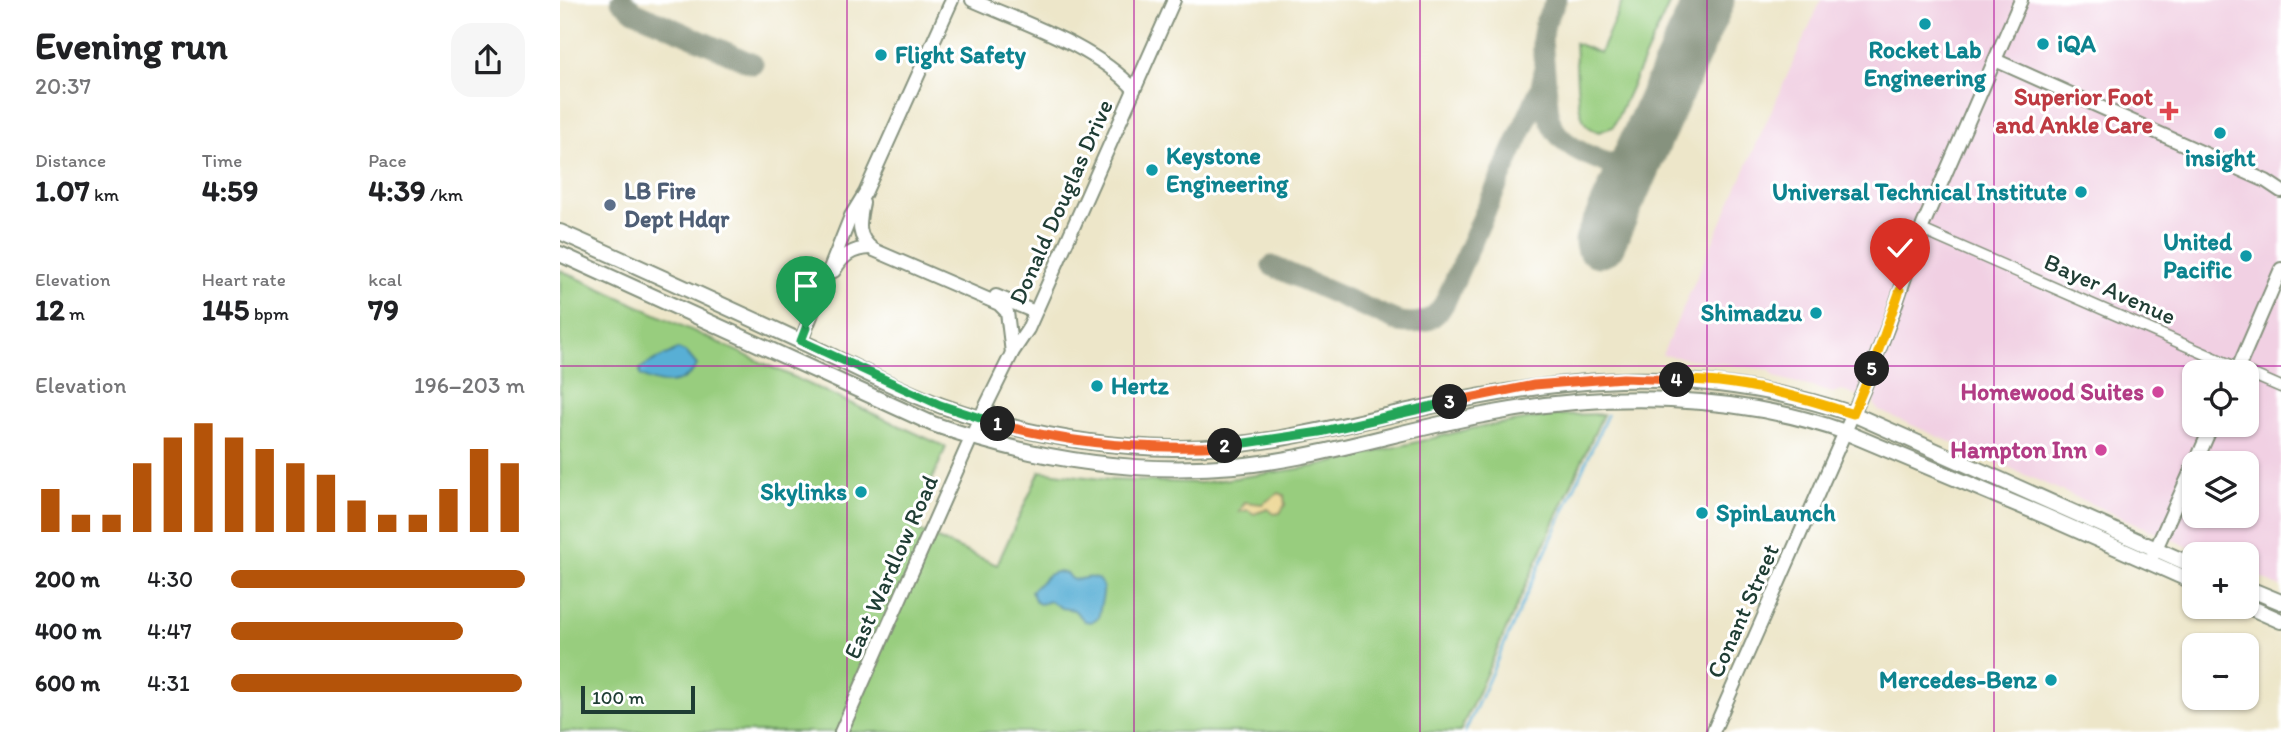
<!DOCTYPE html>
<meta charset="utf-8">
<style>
body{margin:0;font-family:Itim,sans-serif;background:#f6f6f6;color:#202124;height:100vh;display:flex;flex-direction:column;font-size:26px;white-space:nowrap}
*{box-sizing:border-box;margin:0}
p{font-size:23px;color:#757577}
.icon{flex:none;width:38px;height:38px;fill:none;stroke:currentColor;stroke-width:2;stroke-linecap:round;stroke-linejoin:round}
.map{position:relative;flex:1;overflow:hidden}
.panel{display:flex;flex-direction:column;background:#fff;width:560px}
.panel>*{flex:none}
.buttons{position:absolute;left:1622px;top:360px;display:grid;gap:14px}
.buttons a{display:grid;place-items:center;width:77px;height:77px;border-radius:14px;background:#fff;box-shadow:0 2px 5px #0004;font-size:35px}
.scale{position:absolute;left:21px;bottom:18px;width:114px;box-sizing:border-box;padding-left:7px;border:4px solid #1f3d34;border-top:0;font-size:19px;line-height:24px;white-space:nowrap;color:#1f3d34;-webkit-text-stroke:5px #fff;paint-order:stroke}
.pin{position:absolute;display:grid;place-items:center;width:60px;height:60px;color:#fff;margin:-72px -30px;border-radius:50% 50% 50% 0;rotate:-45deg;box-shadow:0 0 7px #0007}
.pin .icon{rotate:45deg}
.km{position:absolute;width:35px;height:35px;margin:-18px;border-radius:50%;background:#222;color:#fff;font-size:19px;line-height:35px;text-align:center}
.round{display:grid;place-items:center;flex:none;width:74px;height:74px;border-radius:21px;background:#f6f6f6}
.headline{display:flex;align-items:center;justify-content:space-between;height:119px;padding:0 35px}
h1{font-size:38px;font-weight:700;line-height:52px}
.stats{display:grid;grid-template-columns:repeat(3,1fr);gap:10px;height:119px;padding:7px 35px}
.stats div{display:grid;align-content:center}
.stats b{font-size:30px;font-weight:700}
.stats small{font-size:19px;font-weight:400}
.stats p{font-size:19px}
.chart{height:196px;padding:14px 35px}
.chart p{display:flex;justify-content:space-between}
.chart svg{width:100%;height:126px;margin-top:7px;stroke:#b45309;stroke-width:6}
ul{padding:0 35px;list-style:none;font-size:23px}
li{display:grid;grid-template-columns:112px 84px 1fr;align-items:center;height:52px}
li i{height:18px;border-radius:9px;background:#b45309}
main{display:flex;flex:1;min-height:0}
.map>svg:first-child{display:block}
.built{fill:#f1d0e3;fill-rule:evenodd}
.green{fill:#98cd7e;stroke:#5c8559;stroke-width:2}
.sand{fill:#eeda9e;stroke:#868c69;stroke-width:2}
.water{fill:#58afd5;stroke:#3c7684;stroke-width:2}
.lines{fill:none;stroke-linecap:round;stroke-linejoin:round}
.stream{stroke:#58afd5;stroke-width:2.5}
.taxiway{stroke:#86927e;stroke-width:21}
.runway{stroke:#86927e;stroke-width:51}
.street-casing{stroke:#86927e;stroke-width:13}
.secondary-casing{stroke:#86927e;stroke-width:16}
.primary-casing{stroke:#86927e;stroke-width:18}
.street{stroke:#fff;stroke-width:10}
.secondary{stroke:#fff;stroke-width:12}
.primary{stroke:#fff;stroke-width:14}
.split-1-casing{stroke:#fff;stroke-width:14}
.split-2-casing{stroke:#fff;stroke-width:14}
.split-3-casing{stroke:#fff;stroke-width:14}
.split-4-casing{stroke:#fff;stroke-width:14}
.split-5-casing{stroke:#fff;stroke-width:14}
.split-6-casing{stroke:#fff;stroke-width:14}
.split-1{stroke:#22a559;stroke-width:9}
.split-2{stroke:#f0652b;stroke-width:9}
.split-3{stroke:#22a559;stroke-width:9}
.split-4{stroke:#f0652b;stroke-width:9}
.split-5{stroke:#f5b400;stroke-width:9}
.split-6{stroke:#f5b400;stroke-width:9}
.grid{fill:none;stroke:#b5179e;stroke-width:2;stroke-opacity:0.55}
.culture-dot{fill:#0f9aa8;stroke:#fff;stroke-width:2.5}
.health-dot{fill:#e0444e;stroke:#fff;stroke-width:2.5}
.service-dot{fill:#5c6f8a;stroke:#fff;stroke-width:2.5}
.hotel-dot{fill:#d1479c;stroke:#fff;stroke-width:2.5}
.labels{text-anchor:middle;stroke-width:6;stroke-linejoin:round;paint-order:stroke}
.culture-label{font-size:24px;font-weight:bold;fill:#0d838f;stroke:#fff;text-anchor:start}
.health-label{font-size:24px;font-weight:bold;fill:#be3a42;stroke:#fff;text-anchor:end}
.service-label{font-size:24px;font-weight:bold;fill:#4e5e75;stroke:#fff;text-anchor:start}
.street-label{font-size:24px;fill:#1f3d34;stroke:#fff}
.hotel-label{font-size:24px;font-weight:bold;fill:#b23c85;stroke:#fff;text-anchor:end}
</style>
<main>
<section class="panel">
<div class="headline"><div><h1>Evening run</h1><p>20:37</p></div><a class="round"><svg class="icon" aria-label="share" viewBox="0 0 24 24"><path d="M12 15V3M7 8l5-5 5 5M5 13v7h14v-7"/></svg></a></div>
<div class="stats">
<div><p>Distance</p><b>1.07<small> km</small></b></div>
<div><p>Time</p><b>4:59</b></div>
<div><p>Pace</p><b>4:39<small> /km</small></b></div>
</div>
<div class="stats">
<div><p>Elevation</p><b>12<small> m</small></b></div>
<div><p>Heart rate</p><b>145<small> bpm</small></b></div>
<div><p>kcal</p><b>79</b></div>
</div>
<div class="chart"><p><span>Elevation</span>196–203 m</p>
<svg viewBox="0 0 160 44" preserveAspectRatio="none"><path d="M5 44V29M15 44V38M25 44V38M35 44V20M45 44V11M55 44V6M65 44V11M75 44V15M85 44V20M95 44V24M105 44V33M115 44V38M125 44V38M135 44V29M145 44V15M155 44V20"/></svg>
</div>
<ul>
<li><b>200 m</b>4:30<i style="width:100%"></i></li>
<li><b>400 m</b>4:47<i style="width:79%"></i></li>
<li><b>600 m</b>4:31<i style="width:99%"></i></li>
</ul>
</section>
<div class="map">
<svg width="1721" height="732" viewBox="0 0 1721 732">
<rect width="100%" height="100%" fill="#fff"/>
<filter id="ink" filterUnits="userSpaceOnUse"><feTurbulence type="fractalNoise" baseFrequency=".0143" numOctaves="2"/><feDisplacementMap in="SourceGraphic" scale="14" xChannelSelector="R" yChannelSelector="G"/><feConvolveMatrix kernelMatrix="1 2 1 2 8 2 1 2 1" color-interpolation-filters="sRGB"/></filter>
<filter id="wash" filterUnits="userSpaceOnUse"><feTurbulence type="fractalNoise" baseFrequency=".00686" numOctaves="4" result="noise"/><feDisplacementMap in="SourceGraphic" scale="28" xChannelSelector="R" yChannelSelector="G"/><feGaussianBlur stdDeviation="1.57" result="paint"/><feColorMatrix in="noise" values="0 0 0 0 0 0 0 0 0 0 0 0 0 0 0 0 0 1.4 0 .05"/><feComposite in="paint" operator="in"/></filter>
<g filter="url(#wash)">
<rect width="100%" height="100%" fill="#ede6c9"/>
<path class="built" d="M1261,0H1721V587L1687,572V555H1647L1320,411L1315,407L1314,401L1281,390L1273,393L1215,377L1209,370L1102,355ZM1634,373H1687V425H1634ZM1634,464H1687V516H1634Z"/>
<g class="green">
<path d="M1063,0H1111L1053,127L1039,132C1034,130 1028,128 1025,123C1015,105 1017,64 1015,43L1040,53Z"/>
<path d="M0,270L386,447L352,528L437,565L480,471L549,480L641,483L758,466L914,428L994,415L1043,414L900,732H0Z"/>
</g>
<path class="sand" d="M719,493L724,495L725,505L720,513L714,514L708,509L694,514L688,510L679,512L685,502L702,504Z"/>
<g class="water">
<path d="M118,349L127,353L137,365C124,387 100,387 80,375V369C91,360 105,356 118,349Z"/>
<path d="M496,572L506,573L511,579C519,581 527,576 534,578C552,582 538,606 539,617L531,622L525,621L514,610L501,608L490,601L480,604L476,602L471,591L488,575Z"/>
</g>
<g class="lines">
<path class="stream" d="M905,732L1047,415"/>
<g class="taxiway">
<path d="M61,0L74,11L193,64"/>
<path d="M996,0L985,23L982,40L989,116C996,150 1043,160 1071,172"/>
<path d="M712,266L839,322C860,325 875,321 885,302L981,87L984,71"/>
</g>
<path class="runway" d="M1040,242L1149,0"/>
</g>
</g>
<g filter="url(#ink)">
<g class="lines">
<g class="street-casing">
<path id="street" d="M1362,230L1721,387"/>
</g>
<g class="secondary-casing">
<g id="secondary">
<path d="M412,0C466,24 533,45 574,89"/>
<path d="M1435,60L1706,181L1721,191"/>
<path d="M303,203C299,222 296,238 314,250L439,304L447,312L452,353"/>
<path d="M274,271C283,255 292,249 310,248"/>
<path d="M436,296L475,312"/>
<path d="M241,341L291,216L305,193L392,0"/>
<path d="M1676,373L1721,269"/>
<path d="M1635,464L1652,425"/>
<path d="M1590,562L1634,464"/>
<path d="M281,732L420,418L452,353L468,329L614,0"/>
<path d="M1153,732L1303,391L1330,321L1363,225L1461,0"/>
</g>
</g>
<g class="primary-casing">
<g id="primary">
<path d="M0,232C80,267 160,304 240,341C287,363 333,388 382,406C456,432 534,447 613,448C696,449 773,427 853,410C1008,375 1139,363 1293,414L1634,566"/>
<path d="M0,254L373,424C469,458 572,475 675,466C763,458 847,428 934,413C1046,392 1176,393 1285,432L1485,516L1634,582"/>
<path d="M1687,588L1721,602"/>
<path d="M1687,606L1721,621"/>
</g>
</g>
<use href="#street" class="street"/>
<use href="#secondary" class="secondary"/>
<use href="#primary" class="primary"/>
</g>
</g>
<g class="lines" filter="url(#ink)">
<g class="split-1-casing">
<path id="split-1" d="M246,328L241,341L380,405L438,424"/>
</g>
<g class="split-2-casing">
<path id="split-2" d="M438,424C513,445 588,450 665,446"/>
</g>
<g class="split-3-casing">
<path id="split-3" d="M665,446L760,432L890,402"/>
</g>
<g class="split-4-casing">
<path id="split-4" d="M890,402L974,385L1063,378L1117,380"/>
</g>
<g class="split-5-casing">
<path id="split-5" d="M1117,380C1176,379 1237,395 1293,414L1312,369"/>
</g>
<g class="split-6-casing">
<path id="split-6" d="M1312,369L1340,290"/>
</g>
<use href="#split-1" class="split-1"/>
<use href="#split-2" class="split-2"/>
<use href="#split-3" class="split-3"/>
<use href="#split-4" class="split-4"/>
<use href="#split-5" class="split-5"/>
<use href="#split-6" class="split-6"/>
</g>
<path class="grid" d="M287,0V732M574,0V732M860,0V732M1147,0V732M1434,0V732M0,366H1721"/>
<g class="culture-dot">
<circle cx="1365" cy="24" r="7"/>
<circle cx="1483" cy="44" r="7"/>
<circle cx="321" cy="55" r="7"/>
<circle cx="1660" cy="133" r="7"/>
<circle cx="592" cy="170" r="7"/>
<circle cx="1521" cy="192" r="7"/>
<circle cx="1686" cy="256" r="7"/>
<circle cx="1256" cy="313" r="7"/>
<circle cx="537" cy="386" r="7"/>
<circle cx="301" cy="492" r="7"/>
<circle cx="1142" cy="513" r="7"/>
<circle cx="1491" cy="680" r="7"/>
</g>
<path class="health-dot" d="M1605.5 100.5h7v7h7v7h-7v7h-7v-7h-7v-7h7z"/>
<circle class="service-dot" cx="50" cy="205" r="7"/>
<g class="hotel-dot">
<circle cx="1598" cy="392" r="7"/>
<circle cx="1541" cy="450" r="7"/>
</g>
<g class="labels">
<g class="culture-label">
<text x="1497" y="52">iQA</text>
<text x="1365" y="58" text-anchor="middle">Rocket Lab<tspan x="1365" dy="28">Engineering</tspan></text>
<text x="335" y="63">Flight Safety</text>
<text x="606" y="164">Keystone<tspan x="606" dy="28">Engineering</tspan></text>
<text x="1660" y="166" text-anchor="middle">insight</text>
<text x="1507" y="200" text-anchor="end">Universal Technical Institute</text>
<text x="1672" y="250" text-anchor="end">United<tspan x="1672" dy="28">Pacific</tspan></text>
<text x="1242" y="321" text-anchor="end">Shimadzu</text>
<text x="551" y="394">Hertz</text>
<text x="287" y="500" text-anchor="end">Skylinks</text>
<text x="1156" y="521">SpinLaunch</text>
<text x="1477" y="688" text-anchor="end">Mercedes-Benz</text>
</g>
<g class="health-label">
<text x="1593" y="105">Superior Foot<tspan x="1593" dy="28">and Ankle Care</tspan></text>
</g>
<g class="service-label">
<text x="64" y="199">LB Fire<tspan x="64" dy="28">Dept Hdqr</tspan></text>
</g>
<g class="street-label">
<text transform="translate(501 202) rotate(-66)" y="8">Donald Douglas Drive</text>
<text transform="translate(1550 289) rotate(24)" y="8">Bayer Avenue</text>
<text transform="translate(331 567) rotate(-66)" y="8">East Wardlow Road</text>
<text transform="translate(1183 611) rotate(-66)" y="8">Conant Street</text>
</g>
<g class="hotel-label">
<text x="1584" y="400">Homewood Suites</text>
<text x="1527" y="458">Hampton Inn</text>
</g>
</g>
</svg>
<div class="buttons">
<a><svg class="icon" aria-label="locate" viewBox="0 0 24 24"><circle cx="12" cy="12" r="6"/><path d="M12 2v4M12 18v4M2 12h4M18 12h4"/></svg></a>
<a><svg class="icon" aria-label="layers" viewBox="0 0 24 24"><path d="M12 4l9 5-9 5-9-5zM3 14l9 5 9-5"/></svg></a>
<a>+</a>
<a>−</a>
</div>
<div class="scale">100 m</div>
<div class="pin" style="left:246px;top:328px;background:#1e9e55"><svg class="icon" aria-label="arrive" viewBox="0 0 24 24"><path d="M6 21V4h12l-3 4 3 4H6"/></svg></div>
<div class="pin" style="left:1340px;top:290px;background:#d93025"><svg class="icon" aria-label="check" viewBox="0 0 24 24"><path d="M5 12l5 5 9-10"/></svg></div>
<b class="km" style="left:438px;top:424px">1</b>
<b class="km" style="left:665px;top:446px">2</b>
<b class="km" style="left:890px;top:402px">3</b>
<b class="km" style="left:1117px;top:380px">4</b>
<b class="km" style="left:1312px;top:369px">5</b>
</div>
</main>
